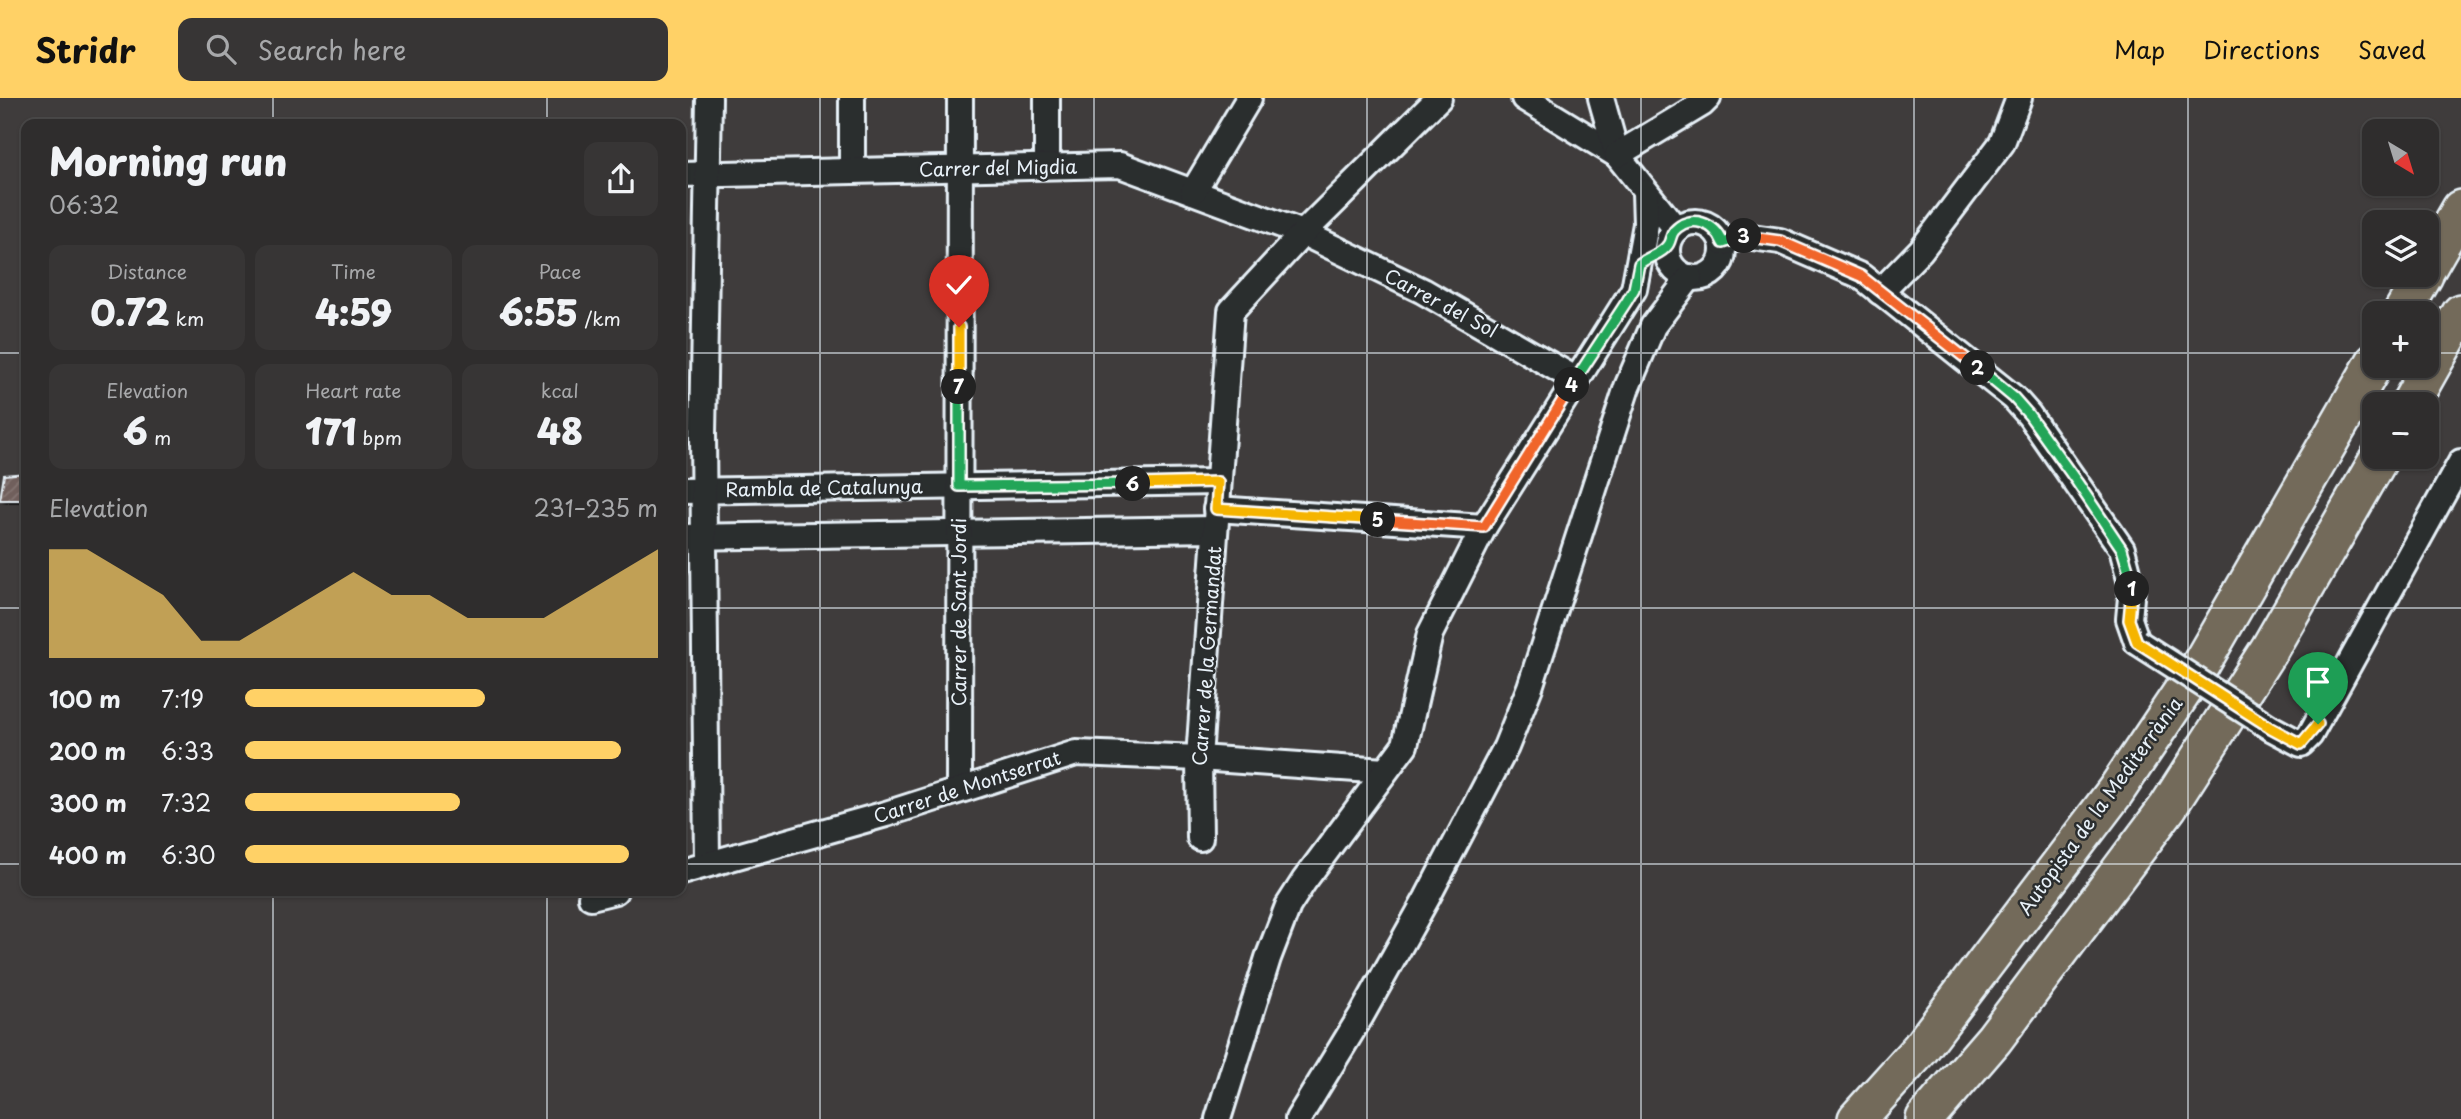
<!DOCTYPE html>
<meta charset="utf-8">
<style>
body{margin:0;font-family:"Playpen Sans",sans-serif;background:#373535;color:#f1f3f6;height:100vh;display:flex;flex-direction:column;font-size:26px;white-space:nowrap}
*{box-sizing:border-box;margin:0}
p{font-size:23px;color:#a7a8aa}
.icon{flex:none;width:38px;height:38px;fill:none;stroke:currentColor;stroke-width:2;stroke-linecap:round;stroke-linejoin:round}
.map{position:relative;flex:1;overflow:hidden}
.details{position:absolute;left:21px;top:21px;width:665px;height:777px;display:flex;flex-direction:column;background:#2f2d2d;border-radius:14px;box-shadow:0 2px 5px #0004,0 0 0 2px #4a4949}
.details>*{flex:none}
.needle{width:46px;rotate:142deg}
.fabs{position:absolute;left:2362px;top:21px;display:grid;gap:14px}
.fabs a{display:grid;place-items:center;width:77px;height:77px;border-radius:14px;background:#2f2d2d;box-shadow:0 2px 5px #0004,0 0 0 2px #4a4949;font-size:35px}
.pin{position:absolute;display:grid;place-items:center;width:60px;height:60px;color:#fff;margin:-72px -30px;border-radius:50% 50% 50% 0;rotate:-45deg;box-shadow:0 0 7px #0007}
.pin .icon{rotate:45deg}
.km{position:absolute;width:35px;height:35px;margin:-18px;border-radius:50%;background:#222;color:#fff;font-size:19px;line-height:35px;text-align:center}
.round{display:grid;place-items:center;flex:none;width:74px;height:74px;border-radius:14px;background:#373535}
.overview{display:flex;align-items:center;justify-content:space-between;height:119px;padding:0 28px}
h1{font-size:38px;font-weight:800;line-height:52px}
.figures{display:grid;grid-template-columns:repeat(3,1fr);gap:10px;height:119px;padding:7px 28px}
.figures div{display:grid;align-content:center;border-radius:14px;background:#373535;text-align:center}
.figures b{font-size:35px;font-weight:800}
.figures small{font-size:19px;font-weight:400}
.figures p{font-size:19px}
.chart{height:196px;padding:14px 28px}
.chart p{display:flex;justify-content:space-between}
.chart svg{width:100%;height:126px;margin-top:7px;fill:#ffd166;opacity:.7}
ul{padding:0 28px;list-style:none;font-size:23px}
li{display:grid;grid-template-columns:112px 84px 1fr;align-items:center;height:52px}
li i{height:18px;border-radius:9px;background:#ffd166}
header{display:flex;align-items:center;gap:42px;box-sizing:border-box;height:98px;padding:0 35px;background:#ffd166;color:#111}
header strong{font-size:33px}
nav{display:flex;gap:38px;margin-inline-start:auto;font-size:24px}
.search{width:490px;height:63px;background:#373535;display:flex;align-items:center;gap:18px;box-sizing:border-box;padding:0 24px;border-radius:14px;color:#a7a8aa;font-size:26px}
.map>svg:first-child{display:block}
.building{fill:url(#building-hatch);stroke:#e8f1f8;stroke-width:2;filter:url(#shadow)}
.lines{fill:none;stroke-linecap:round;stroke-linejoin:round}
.minor-casing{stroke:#e8f1f8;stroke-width:30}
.highway-casing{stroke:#e8f1f8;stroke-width:42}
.minor{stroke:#2a2d2e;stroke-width:24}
.highway{stroke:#736b5a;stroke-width:37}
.minor-bridge-casing{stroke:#e8f1f8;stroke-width:30;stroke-linecap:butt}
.minor-bridge{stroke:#2a2d2e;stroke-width:24}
.split-1-casing{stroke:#fff;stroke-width:14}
.split-2-casing{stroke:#fff;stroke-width:14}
.split-3-casing{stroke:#fff;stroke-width:14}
.split-4-casing{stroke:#fff;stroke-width:14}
.split-5-casing{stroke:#fff;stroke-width:14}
.split-6-casing{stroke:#fff;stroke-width:14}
.split-7-casing{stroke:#fff;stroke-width:14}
.split-8-casing{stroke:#fff;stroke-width:14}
.split-1{stroke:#f5b400;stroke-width:9}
.split-2{stroke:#22a559;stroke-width:9}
.split-3{stroke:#f0652b;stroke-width:9}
.split-4{stroke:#22a559;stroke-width:9}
.split-5{stroke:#f0652b;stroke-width:9}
.split-6{stroke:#f5b400;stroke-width:9}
.split-7{stroke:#22a559;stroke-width:9}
.split-8{stroke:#f5b400;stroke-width:9}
.grid{fill:none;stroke:#e8f1f8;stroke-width:2;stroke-opacity:0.55}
.labels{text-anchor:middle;stroke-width:5;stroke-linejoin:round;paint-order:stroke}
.street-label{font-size:19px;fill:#e8f1f8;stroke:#2a2d2e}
</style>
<header>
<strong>Stridr</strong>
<div class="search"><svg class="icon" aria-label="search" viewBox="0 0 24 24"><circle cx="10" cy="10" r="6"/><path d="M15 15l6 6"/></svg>Search here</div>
<nav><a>Map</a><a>Directions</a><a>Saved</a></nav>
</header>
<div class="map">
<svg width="2461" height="1021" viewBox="0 0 2461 1021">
<defs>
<pattern id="building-hatch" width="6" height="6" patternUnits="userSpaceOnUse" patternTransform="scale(1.75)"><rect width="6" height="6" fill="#705e5b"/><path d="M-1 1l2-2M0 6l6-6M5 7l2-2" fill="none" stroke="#847673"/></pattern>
<filter id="shadow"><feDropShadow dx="4.5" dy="8" stdDeviation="2" flood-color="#0009"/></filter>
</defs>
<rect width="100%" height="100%" fill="#3f3c3c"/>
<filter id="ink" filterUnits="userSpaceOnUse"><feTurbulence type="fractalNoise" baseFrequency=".0143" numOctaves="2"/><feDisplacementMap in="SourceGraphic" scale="14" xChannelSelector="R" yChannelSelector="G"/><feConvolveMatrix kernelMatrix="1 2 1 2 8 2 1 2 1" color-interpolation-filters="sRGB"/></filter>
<g filter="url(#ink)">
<path class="building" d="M26,375V402H0L4,377Z"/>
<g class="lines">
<g class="minor-casing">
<g id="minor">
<path d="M1047,0V68"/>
<path d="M1524,0L1617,57L1676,131"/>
<path d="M1601,0L1617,57"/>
<path d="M1617,57L1702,6L1708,0"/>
<path d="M852,73V0"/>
<path d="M681,77L1120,67L1303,135L1423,193L1575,281"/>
<path d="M1193,94L1249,0"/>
<circle cx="1695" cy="152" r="28"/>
<path d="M1723,145L1745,138L1780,143L1861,178L2014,300L2029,317L2122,451L2132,489L2129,521L2137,544"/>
<path d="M1880,194L1921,152L2002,45L2019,0"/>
<path d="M681,393L1218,384"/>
<path d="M1216,411L1484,429"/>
<path d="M681,439L1215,431"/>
<path d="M2271,630L2301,646L2310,637L2461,364"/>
<path d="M959,692L960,0"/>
<path d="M1200,740L1199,660L1231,213L1303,135L1439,0"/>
<path d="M707,766L703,336L709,0"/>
<path d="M681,774L886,716L1076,655L1199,660L1385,673"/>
<path d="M591,799L615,793"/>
<path d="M1218,1021L1268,860L1288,808L1304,783L1405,647L1430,536L1484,429L1634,191L1646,126L1645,94"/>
<path d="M1298,1021L1361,918L1427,800L1506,649L1530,589L1627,289L1653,228L1690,179"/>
</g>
</g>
<g class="highway-casing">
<g id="highway">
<path d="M2427,170L2461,111"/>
<path d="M2402,215L2424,177"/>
<path d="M2410,306L2461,215"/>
<path d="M1857,1021L1920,951L2115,694L2201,566L2375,264"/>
<path d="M1925,1021L1994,941L2168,709L2270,550L2380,359"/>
</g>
</g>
<use href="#minor" class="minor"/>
<use href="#highway" class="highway"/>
<g class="minor-bridge-casing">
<path id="minor-bridge" d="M2137,544L2271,630"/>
</g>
<use href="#minor-bridge" class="minor-bridge"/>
</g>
</g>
<g class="lines" filter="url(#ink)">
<g class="split-1-casing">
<path id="split-1" d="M2132,491L2129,522L2137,544L2271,630L2301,646L2318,626"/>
</g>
<g class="split-2-casing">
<path id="split-2" d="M1978,270L2014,300L2029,317L2077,384L2122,451L2128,471L2132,491"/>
</g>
<g class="split-3-casing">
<path id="split-3" d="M1744,138L1780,143L1861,178L1978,270"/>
</g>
<g class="split-4-casing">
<path id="split-4" d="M1572,287L1627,203L1634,191L1639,166C1647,159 1662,156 1667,148C1671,144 1670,138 1674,133C1691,115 1715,125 1723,145L1744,138"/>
</g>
<g class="split-5-casing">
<path id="split-5" d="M1378,422L1484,429L1572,287"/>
</g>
<g class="split-6-casing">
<path id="split-6" d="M1133,386L1218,384L1216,411L1378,422"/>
</g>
<g class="split-7-casing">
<path id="split-7" d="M959,289V388L1133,386"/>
</g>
<g class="split-8-casing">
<path id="split-8" d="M959,289V229"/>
</g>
<use href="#split-1" class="split-1"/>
<use href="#split-2" class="split-2"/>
<use href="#split-3" class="split-3"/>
<use href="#split-4" class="split-4"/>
<use href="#split-5" class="split-5"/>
<use href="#split-6" class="split-6"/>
<use href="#split-7" class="split-7"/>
<use href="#split-8" class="split-8"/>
</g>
<path class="grid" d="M273,0V26M547,0V26M820,0V1021M1094,0V1021M1367,0V1021M1641,0V1021M1914,0V1021M2188,0V1021M0,255H26M681,255H2375M2427,255H2461M0,510H26M681,510H2461M0,766H26M681,766H2461M273,793V1021M547,793V1021"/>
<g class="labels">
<g class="street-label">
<text transform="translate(998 70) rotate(-1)" y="7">Carrer del Migdia</text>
<text transform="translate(1441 205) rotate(28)" y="7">Carrer del Sol</text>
<text transform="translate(824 390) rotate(-1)" y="7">Rambla de Catalunya</text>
<text transform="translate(959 514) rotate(-90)" y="7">Carrer de Sant Jordi</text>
<text transform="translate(1207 558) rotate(-86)" y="7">Carrer de la Germandat</text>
<text transform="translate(967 689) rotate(-18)" y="7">Carrer de Montserrat</text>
<text transform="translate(2100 708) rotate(-54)" y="7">Autopista de la Mediterrània</text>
</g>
</g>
</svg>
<div class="fabs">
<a><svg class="needle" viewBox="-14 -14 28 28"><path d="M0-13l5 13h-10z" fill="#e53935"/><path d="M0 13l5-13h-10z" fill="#a7a8aa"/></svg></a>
<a><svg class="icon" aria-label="layers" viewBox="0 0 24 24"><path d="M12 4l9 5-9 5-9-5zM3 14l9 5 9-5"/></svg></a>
<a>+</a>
<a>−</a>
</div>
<div class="pin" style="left:2318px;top:626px;background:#1e9e55"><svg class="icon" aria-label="arrive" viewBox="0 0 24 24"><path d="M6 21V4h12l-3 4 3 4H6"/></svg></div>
<div class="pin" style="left:959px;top:229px;background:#d93025"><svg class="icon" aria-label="check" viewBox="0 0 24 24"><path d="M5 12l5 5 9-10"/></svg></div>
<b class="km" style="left:2132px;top:491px">1</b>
<b class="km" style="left:1978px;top:270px">2</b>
<b class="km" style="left:1744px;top:138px">3</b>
<b class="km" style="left:1572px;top:287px">4</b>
<b class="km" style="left:1378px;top:422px">5</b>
<b class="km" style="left:1133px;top:386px">6</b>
<b class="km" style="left:959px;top:289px">7</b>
<section class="details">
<div class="overview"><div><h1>Morning run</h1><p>06:32</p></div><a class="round"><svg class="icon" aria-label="share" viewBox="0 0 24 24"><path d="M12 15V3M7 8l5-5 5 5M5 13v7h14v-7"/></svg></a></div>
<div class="figures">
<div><p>Distance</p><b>0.72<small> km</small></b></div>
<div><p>Time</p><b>4:59</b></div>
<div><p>Pace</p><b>6:55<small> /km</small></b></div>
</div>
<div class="figures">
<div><p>Elevation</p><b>6<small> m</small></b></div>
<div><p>Heart rate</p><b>171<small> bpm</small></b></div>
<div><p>kcal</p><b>48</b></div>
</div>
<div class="chart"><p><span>Elevation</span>231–235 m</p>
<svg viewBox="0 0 160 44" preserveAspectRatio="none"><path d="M0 44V6L10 6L20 14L30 22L40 38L50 38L60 30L70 22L80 14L90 22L100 22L110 30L120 30L130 30L140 22L150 14L160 6V44z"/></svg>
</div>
<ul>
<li><b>100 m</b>7:19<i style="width:58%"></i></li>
<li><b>200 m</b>6:33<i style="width:91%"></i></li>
<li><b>300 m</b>7:32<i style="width:52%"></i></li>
<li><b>400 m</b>6:30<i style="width:93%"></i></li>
</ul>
</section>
</div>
